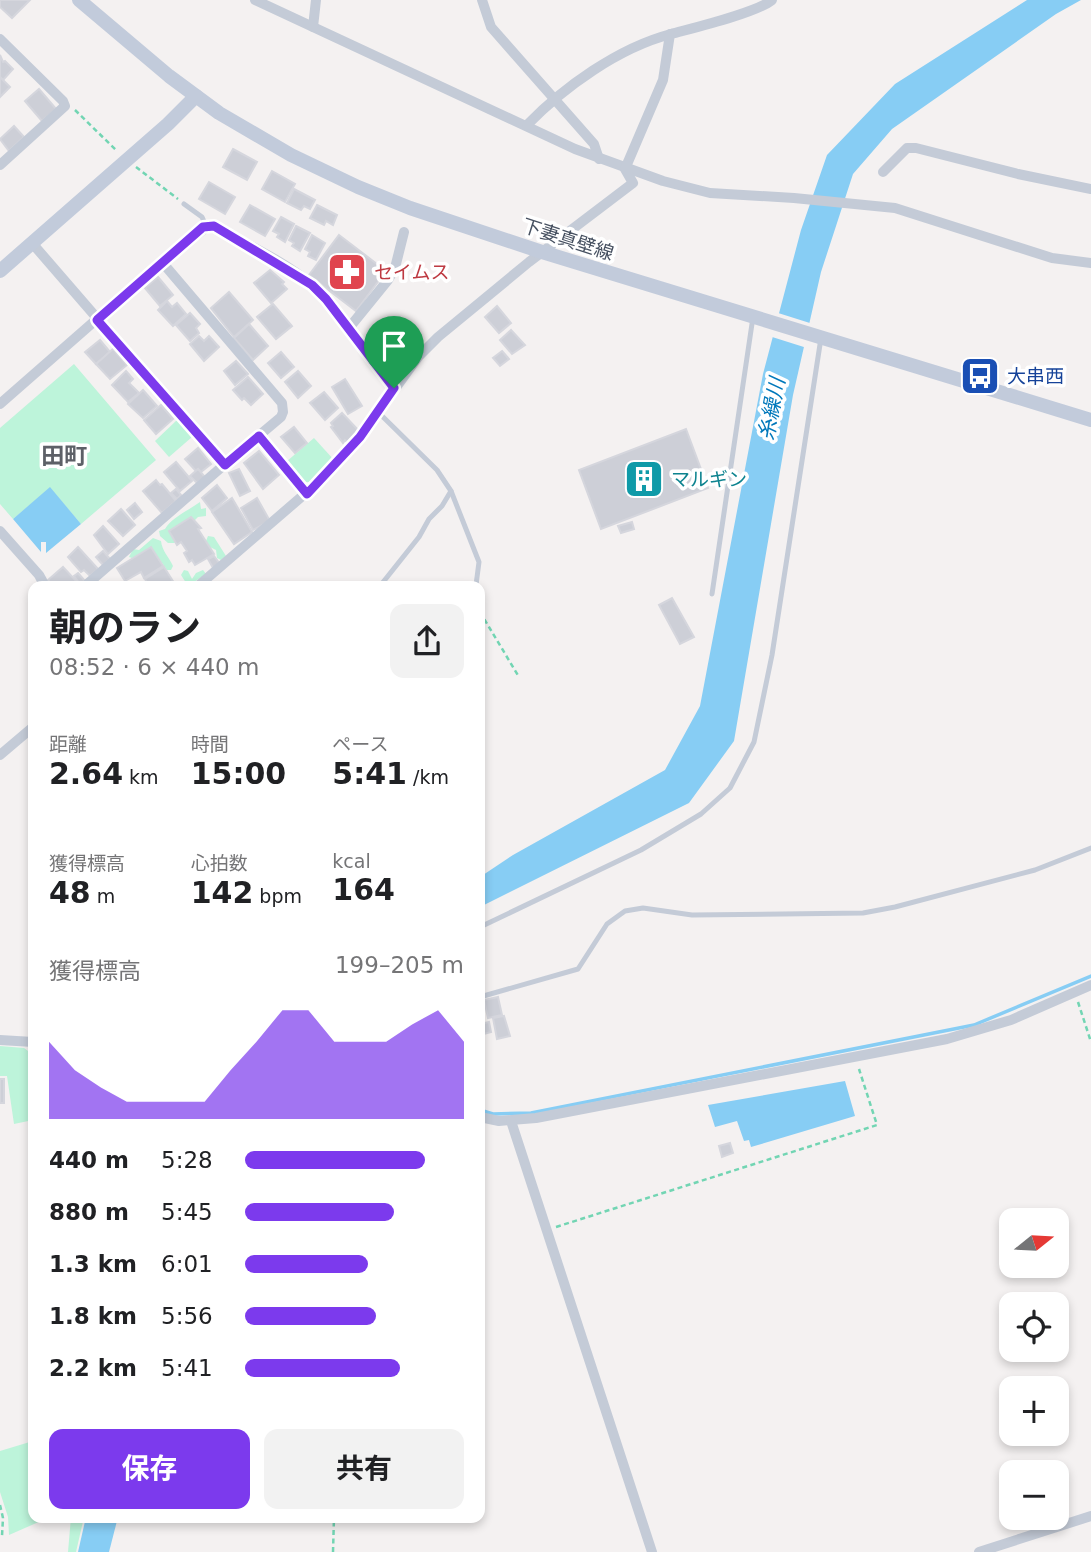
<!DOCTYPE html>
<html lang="ja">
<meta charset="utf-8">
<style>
body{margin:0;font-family:"DejaVu Sans","Noto Sans JP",sans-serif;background:#f2f2f2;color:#202124;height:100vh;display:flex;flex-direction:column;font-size:26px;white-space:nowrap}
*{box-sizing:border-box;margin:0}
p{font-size:23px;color:#757577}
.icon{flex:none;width:38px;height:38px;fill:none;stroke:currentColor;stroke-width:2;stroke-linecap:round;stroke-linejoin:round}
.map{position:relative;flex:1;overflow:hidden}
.panel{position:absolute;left:28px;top:581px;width:457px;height:942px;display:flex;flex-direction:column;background:#fff;border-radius:14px;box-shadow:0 4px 10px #0003}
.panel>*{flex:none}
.needle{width:46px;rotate:72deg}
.buttons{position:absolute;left:999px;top:1208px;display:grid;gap:14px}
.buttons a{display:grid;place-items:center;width:70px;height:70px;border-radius:14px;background:#fff;box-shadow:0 4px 10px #0003;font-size:35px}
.pin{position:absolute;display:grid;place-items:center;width:60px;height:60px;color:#fff;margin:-72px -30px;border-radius:50% 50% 50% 0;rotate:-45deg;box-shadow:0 0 7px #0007}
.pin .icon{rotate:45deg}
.round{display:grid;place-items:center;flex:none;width:74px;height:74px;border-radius:14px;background:#f2f2f2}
.head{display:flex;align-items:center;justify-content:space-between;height:119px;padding:0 21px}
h1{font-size:38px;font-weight:700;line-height:52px}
.stats{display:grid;grid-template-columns:repeat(3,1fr);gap:10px;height:119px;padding:7px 21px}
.stats div{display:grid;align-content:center}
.stats b{font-size:30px;font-weight:700}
.stats small{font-size:19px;font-weight:400}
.stats p{font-size:19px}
.chart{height:196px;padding:14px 21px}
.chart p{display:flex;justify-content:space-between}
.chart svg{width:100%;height:126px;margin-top:7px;fill:#7c3aed;opacity:.7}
.cta{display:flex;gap:14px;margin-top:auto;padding:14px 21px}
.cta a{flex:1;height:80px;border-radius:14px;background:#7c3aed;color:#fff;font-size:28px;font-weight:700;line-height:80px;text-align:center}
.cta a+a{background:#f2f2f2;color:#202124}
ul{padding:0 21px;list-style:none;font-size:23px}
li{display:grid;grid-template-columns:112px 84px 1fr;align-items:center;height:52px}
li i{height:18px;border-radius:9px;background:#7c3aed}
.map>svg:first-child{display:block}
.green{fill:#bdf4da}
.water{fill:#87cdf4}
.pier{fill:#f4f1f1}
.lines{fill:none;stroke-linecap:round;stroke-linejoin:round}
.stream{stroke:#87cdf4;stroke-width:3.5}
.building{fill:#cdcfd7;stroke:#d5d6dd;stroke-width:2}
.path{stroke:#72d5b3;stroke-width:2.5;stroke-dasharray:5 3.5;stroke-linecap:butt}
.lane{stroke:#c4cbd7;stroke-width:5}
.street{stroke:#c4cbd7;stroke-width:10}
.secondary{stroke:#c2cbdb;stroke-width:14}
.route-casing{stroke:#fff;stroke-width:14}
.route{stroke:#7c3aed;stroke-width:9}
.labels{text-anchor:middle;stroke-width:7;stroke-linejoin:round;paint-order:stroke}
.street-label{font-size:19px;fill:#475161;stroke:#fff}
.health-label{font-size:19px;fill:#be3a42;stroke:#fff;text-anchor:start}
.transit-label{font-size:19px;fill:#164399;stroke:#fff;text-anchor:start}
.culture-label{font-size:19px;fill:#0d838f;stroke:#fff;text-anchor:start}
.water-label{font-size:21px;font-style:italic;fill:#0078bb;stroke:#fff}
.quarter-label{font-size:23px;font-weight:bold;fill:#5d6067;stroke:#fff}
</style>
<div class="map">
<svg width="1091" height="1552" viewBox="0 0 1091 1552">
<rect width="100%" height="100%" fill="#f4f1f1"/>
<g class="green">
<path d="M74,364L156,460L81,524L50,488L13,519L0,504V428Z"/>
<path d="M177,420L192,437L169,457L155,441Z"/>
<path d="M314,438L334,460L312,482H303L286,462Z"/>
<path d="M200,502L201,509L206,508V516L198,517L194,521L191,517L169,531L175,543H168L160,536L159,531L165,529C172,517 188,511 200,502Z"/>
<path d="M208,536L214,537L226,556L221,560L217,558L216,550L210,547L206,541Z"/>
<path d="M153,538L161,541C162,551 169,557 173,566L171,570H167L151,547L132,558L129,557L133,549L139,550Z"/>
<path d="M184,570L188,571L192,579L196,573L203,570L206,574L188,586L181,575Z"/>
<path d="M0,1046L24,1048L28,1051L33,1080V1120L14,1124L7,1076H0Z"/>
<path d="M33,1441V1517H50L9,1535L8,1517L0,1492V1451Z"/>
<path d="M71,1517H84L76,1552H68Z"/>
</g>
<g class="water">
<path d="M1027,0H1081L1056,14L892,129L853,174L821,272L793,395L734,741L689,803L480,907V877L513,855L665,770L700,706L763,374L801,230L827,155L895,84Z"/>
<path d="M50,487L81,524L46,553V542H41V552L13,519Z"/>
<path d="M845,1081L855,1116L751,1147L749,1140L744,1141L737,1121L715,1127L708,1105Z"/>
<path d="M86,1517H118L109,1552H78Z"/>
</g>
<path class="pier" d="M775,312L813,324L807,348L769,336Z"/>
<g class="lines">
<path class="stream" d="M480,1110L493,1114L531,1113L974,1025L1091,976"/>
</g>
<g class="building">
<path d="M0,0H30L12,18L0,7Z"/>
<path d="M0,55L3,62L5,61L13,69L3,80L0,77Z"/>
<path d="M0,77L10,87L0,97Z"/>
<path d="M39,89L56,109L42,121L25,101Z"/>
<path d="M14,126L24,137L9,151L0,139Z"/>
<path d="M233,149L257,162L247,180L223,167Z"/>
<path d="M272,171L295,184L285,202L262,189Z"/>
<path d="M209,182L235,197L225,214L199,199Z"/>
<path d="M294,189L315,200L310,209L304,206L301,210L287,203Z"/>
<path d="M250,205L275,219L265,236L240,222Z"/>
<path d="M317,205L337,215L333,225L326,221L324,225L310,218Z"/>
<path d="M281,217L294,224L285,242L277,237L279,234L273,231Z"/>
<path d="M296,226L310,233L300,251L292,246L294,243L289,240Z"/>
<path d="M312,235L325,243L316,260L308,256L310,252L305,249Z"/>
<path d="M339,235L386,271L356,311L309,275Z"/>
<path d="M270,270L284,282L282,284L287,289L271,303L254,283Z"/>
<path d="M158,277L173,295L160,306L145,288Z"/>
<path d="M229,292L253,320L234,337L211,308Z"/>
<path d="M167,301L172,307L177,303L186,314L173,326L158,310Z"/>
<path d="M273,304L292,326L276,339L257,317Z"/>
<path d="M497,306L511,323L499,333L485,317Z"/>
<path d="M190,313L200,324L196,328L199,333L190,341L176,325Z"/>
<path d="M249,324L268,346L253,360L234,338Z"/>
<path d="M511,330L525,345L512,354L500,340Z"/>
<path d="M199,336L204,341L209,336L219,347L204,361L190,344Z"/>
<path d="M100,340L110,352L96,364L85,352Z"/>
<path d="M113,349L127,365L110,379L96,364Z"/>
<path d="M502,351L509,359L500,366L493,358Z"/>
<path d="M281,352L294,367L281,378L268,363Z"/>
<path d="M236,361L248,374L235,385L224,371Z"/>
<path d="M126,371L133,379L129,383L139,393L128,402L112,385Z"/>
<path d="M298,371L311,386L298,398L285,382Z"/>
<path d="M248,377L263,394L251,405L244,398L242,400L233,390Z"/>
<path d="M345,379L362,406L348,414L332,387Z"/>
<path d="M143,390L157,406L143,418L128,404Z"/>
<path d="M324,392L338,408L325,420L310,403Z"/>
<path d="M161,405L173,419L156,434L144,420Z"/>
<path d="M342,413L360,432L348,443L345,440L343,443L331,427L333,426L331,423Z"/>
<path d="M294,427L307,443L295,453L281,437Z"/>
<path d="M686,429L708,488L601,529L579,470Z"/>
<path d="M198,448L211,464L201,472L198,469L196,471L185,459Z"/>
<path d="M259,451L279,475L263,489L244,463Z"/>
<path d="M176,462L192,481L180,491L164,472Z"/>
<path d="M198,469L205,477L197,483L190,476Z"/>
<path d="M239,469L250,491L240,496L229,473Z"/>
<path d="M156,480L160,485L162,484L176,501L162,513L143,491Z"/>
<path d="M217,485L227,498L212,511L202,498Z"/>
<path d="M176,489L181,495L177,499L171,493Z"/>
<path d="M232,498L252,532L234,544L212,512Z"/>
<path d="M257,498L270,521L253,530L241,508Z"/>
<path d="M135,503L142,512L134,519L127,510Z"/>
<path d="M121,509L135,525L123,536L108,521Z"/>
<path d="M191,517L201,528L198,529L214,554L195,565L192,560L189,562L184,553L187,551L181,542L177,545L169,531Z"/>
<path d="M632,522L634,529L621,533L618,526Z"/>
<path d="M103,526L119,544L108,554L94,535Z"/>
<path d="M78,547L98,569L90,576L84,570L81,572L68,557Z"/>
<path d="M151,547L163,566L144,578L141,572L125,581L117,568Z"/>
<path d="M103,551L110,559L103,565L96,557Z"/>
<path d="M214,556L220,564L213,568L208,559Z"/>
<path d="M63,567L78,583L74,586H54L48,580Z"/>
<path d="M164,567L176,586H149L145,579Z"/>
<path d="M78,573L85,581L80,584L74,576Z"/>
<path d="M672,598L694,637L680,644L659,605Z"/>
<path d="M498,997L502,1015L488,1018L484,1000Z"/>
<path d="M504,1016L510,1036L497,1039L493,1018Z"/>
<path d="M489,1022L491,1032L480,1035V1024Z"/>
<rect x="0" y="1079" width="4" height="24"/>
<path d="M730,1143L733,1153L722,1157L719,1146Z"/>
</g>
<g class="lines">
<g class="path">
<path d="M75,110L117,151"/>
<path d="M136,167L178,199"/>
<path d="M480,612L519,677"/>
<path d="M480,628L486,624"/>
<path d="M1078,1002L1091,1042"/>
<path d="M556,1227L877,1125L859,1069"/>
<path d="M0,1505L3,1518L2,1536L0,1537"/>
<path d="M333,1552L334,1517"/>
</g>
<g class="lane">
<path d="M184,204L202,217L206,226"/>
<path d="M378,412L437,470L451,491L442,506L429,519L419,537L380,586"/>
<path d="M451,491L479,562L476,585"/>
<path d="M712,594L753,317"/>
<path d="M480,927L641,850L701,814L730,788L754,742L772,655L821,338"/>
<path d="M480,997L578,969L607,924L625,911L643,908L692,915L863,913L895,907L1035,870L1091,848"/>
</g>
<g class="street">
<path d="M255,0L575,149L663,181L710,193L794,198L895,208L1052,258L1091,263"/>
<path d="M482,0L491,27L594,144L599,159"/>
<path d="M313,27L316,0"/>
<path d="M0,39L63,101L65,106L0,165"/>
<path d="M527,125C564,87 618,48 671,34C693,28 756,13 772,0"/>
<path d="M883,172L907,148H916L1018,174L1091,189"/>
<path d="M32,243L224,465L281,417L283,412L282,403L162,262"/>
<path d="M349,328L388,280L395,268L404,232"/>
<path d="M0,404L162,262L208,226H213C246,244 284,261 312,285C340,309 370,357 394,388"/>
<path d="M259,436L307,494"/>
<path d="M0,531L39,575L45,586"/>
<path d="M85,586L224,465"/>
<path d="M198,586L321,480L360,437L418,357L438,337L529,262L633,183L625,169L663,80L670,34"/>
<path d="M0,755L33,727"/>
<path d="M0,1040L33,1042"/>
<path d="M480,1117L499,1121L536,1118L947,1039L1011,1020L1091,985"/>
<path d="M511,1121L652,1552"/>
<path d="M979,1552L1091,1516"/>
</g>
<g class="secondary">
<path d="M79,0L169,76L219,113L291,155L358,187L410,208L542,252L1091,420"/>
<path d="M0,271L168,124L196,96"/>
</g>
</g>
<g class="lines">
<g class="route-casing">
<path id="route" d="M214,226L312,285L326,299L394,388L360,437L307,494L259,436L225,465L97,320L203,227Z"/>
</g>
<use href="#route" class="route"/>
</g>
<defs>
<g id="pharmacy-square" transform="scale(2.0125)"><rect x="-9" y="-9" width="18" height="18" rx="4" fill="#e0444e" stroke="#fff"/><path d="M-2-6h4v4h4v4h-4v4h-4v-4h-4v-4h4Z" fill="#fff"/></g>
<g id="bus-square" transform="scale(2.0125)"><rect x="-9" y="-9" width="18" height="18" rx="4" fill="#1a4fb4" stroke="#fff"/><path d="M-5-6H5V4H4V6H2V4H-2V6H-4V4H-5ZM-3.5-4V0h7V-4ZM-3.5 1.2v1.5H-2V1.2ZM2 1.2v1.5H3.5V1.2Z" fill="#fff"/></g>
<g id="building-square" transform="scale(2.0125)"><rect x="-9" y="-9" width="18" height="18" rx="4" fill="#0f9aa8" stroke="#fff"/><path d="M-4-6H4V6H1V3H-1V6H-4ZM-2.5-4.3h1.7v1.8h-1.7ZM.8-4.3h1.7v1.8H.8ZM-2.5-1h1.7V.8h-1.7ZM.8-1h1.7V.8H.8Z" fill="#fff"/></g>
</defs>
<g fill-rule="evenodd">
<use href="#pharmacy-square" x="347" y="272"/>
<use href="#bus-square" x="980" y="376"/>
<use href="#building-square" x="644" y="479"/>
</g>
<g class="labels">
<g class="street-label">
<text transform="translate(568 239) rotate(18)" y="7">下妻真壁線</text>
</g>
<g class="health-label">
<text x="374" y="279">セイムス</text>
</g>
<g class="transit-label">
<text x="1007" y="383">大串西</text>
</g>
<g class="culture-label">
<text x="671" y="486">マルギン</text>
</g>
<g class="water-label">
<text transform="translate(772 409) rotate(-79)" y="7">糸繰川</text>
</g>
<g class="quarter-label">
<text x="64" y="464">田町</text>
</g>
</g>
</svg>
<div class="buttons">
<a><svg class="needle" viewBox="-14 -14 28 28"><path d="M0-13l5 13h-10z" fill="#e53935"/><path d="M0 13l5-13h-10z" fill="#757577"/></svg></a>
<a><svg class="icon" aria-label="locate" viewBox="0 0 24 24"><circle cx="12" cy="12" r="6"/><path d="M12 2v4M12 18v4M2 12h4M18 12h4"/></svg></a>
<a>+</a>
<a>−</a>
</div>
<div class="pin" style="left:394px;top:388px;background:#1e9e55"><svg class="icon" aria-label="arrive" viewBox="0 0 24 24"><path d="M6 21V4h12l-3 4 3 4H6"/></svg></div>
<section class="panel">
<div class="head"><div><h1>朝のラン</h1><p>08:52 · 6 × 440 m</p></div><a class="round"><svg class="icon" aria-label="share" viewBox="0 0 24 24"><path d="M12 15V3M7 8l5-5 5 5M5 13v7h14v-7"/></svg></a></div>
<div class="stats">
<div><p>距離</p><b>2.64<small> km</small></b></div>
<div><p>時間</p><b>15:00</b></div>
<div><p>ペース</p><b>5:41<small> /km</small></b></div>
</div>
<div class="stats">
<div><p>獲得標高</p><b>48<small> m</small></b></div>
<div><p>心拍数</p><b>142<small> bpm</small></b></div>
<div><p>kcal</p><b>164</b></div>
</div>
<div class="chart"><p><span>獲得標高</span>199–205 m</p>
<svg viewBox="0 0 160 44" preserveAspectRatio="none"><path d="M0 44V17L10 27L20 33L30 38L40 38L50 38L60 38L70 27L80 17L90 6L100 6L110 17L120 17L130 17L140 11L150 6L160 17V44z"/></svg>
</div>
<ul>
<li><b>440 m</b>5:28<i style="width:82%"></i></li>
<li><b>880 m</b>5:45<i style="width:68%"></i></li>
<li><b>1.3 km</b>6:01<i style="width:56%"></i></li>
<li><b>1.8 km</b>5:56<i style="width:60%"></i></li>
<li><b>2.2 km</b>5:41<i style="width:71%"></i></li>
</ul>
<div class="cta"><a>保存</a><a>共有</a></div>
</section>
</div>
